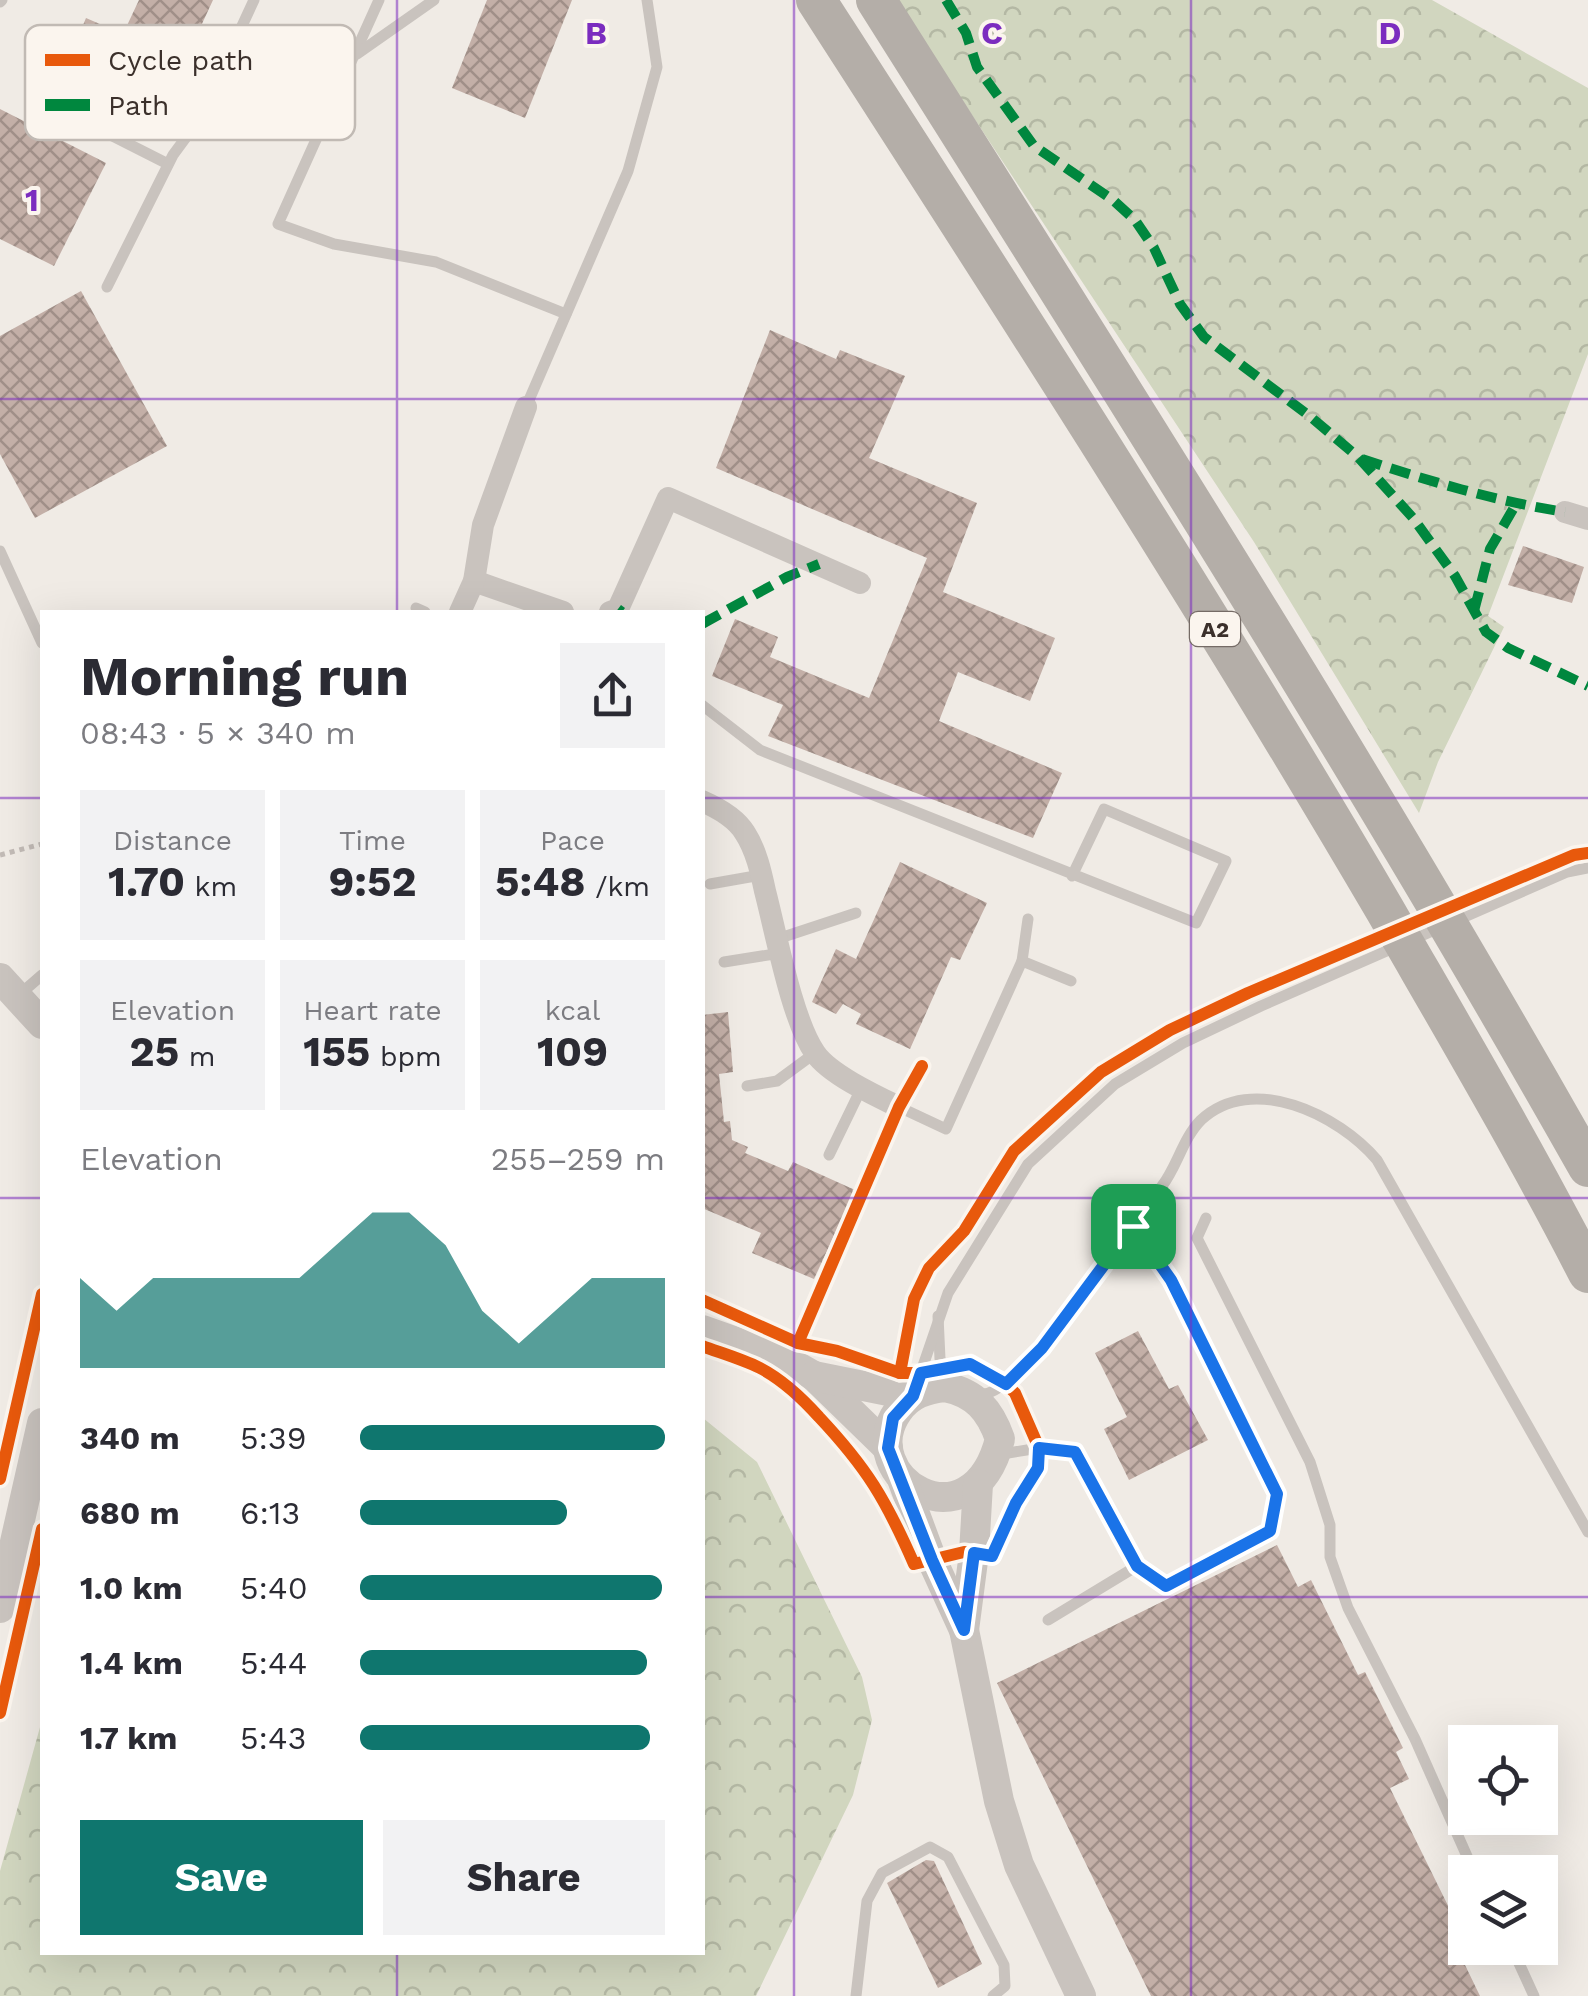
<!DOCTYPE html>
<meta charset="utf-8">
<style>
body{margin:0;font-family:"Work Sans",sans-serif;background:#f2f2f3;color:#2b2b33;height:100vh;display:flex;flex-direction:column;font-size:38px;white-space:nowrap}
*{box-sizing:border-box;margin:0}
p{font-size:32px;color:#7c7c81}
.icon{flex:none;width:55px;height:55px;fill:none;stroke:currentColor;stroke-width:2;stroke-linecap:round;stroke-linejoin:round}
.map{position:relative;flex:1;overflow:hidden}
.details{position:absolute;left:40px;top:610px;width:665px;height:1345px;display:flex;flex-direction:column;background:#fff;border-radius:0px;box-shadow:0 10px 40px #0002}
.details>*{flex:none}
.controls{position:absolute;left:1448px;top:1725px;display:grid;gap:20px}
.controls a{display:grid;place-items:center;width:110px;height:110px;border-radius:0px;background:#fff;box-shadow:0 10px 40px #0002;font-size:50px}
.pin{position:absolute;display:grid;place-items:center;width:85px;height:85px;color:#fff;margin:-42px;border-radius:20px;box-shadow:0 5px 15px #0006}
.round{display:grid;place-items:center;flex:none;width:105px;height:105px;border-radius:0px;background:#f2f2f3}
.head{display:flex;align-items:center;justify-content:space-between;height:170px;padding:0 40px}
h1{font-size:55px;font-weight:700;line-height:75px}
.metrics{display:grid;grid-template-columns:repeat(3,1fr);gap:15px;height:170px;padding:10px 40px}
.metrics div{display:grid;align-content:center;border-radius:0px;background:#f2f2f3;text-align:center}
.metrics b{font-size:42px;font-weight:700}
.metrics small{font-size:28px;font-weight:400}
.metrics p{font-size:28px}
.chart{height:280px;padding:20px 40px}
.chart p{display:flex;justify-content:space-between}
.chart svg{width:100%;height:180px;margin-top:10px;fill:#0f766e;opacity:.7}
.primary-button{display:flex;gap:20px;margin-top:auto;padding:20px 40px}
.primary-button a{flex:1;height:115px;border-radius:0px;background:#0f766e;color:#fff;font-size:40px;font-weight:700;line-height:115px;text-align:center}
.primary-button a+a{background:#f2f2f3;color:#2b2b33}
ul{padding:0 40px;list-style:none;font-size:32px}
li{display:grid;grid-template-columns:160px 120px 1fr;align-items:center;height:75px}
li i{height:25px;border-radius:12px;background:#0f766e}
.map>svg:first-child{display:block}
.forest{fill:url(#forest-crowns)}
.building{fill:url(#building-cross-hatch)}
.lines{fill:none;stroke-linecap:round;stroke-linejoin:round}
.path{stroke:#c2bbb6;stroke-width:5;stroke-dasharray:5 5;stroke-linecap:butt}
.service{stroke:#c9c3be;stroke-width:11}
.minor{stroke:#c9c3be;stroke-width:22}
.tertiary{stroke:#c9c3be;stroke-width:30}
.trunk{stroke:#b4aea8;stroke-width:40}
.quiet{stroke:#00873e;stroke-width:10;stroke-dasharray:20 10;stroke-linecap:butt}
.cycleway-casing{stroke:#fbf5ee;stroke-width:19}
.cycleway{stroke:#e8590c;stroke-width:12}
.route-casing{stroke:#fff;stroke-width:20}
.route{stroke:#1a73e8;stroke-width:12}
.grid{fill:none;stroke:#7b2cbf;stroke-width:2.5;stroke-opacity:0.55}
.labels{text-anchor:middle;stroke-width:8;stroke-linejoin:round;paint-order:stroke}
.shield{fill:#fbf5ee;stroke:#756b66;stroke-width:2.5}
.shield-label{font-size:22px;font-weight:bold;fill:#3b302b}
.key{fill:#fbf5ee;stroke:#c1bab4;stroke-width:2.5}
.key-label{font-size:28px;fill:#3b302b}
.grid-label{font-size:32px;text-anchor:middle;font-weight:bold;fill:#7b2cbf;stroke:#fbf5ee;stroke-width:8;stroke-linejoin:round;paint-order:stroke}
</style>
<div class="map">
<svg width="1588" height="1996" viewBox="0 0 1588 1996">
<defs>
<pattern id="forest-crowns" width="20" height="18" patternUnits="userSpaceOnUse" patternTransform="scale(2.5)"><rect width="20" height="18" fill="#d1d6bf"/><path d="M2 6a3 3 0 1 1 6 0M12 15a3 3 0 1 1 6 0" fill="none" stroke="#b4b8a4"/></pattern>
<pattern id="building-cross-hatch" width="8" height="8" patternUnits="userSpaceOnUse" patternTransform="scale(2.5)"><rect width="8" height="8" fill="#c3afa7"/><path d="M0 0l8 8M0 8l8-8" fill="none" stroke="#a08f88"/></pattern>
</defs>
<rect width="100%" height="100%" fill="#f0ebe5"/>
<g class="forest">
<path d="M896,0H1432L1588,88V354L1488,616L1504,627L1438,762L1419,813L1254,542Z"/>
<path d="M703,1418L757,1462L862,1677L872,1720L853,1795L756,1996H0V1871L42,1720V1952H702Z"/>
</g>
<g class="building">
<path d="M139,0H213L195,39L189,36L152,122L59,82L86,18L123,34Z"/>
<path d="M487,0H572L525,118L452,88Z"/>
<path d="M0,109L106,163L54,266L0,239Z"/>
<path d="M81,291L167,446L35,518L0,454V336Z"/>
<path d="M770,330L836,359L840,350L905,376L869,458L977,503L943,592L1055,638L1030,701L958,672L939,721L1062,773L1033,838L768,736L783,705L712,676L735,619L778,637L770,657L869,698L927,558L716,468Z"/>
<path d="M1523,546L1584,567L1572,603L1508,585Z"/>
<path d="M900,862L987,903L960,960L951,957L910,1049L856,1024L861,1014L843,1004L836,1014L812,1002L836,949L856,959Z"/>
<path d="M728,1012L733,1072L719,1074L724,1122L730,1121L732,1140L748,1147L745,1153L788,1171L793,1162L855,1190L814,1279L752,1253L761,1233L702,1208V1015Z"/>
<path d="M1138,1331L1169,1389L1178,1385L1208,1440L1129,1480L1104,1429L1127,1417L1095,1353Z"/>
<path d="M1277,1545L1298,1587L1311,1580L1358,1675L1365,1672L1403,1748L1396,1752L1409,1779L1390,1788L1461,1932L1451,1936L1480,1996H1151L997,1683Z"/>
<path d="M926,1860L934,1861L982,1964L938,1988L887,1883Z"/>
</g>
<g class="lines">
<path class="path" d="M0,855L42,844"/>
<g class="service">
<path d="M379,0L278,224L334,244L436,262L566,314"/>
<path d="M0,2L2,0"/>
<path d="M357,54L434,0"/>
<path d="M87,123L168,164"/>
<path d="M107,287L173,155L198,121L254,0"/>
<path d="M526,407L628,171L657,67L647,0"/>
<path d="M0,551L42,643"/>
<path d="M416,608L425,612"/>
<path d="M702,705L760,750L1196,923L1226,861L1104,809L1072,876"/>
<path d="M710,884L761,875"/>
<path d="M777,939L856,913"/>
<path d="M1022,961L1071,981"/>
<path d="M724,962L781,953"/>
<path d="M19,995L42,975"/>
<path d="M747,1086L777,1081L815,1053"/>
<path d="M899,1107L946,1129L1022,961L1028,919"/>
<path d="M829,1155L861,1089"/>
<path d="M1206,1218L1197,1238L1310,1462L1330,1525V1557L1348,1608L1415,1739L1474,1872"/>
<path d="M938,1316L940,1359L953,1382"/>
<path d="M914,1392L948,1293L1028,1164L1115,1084L1183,1043L1261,1006L1567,872L1588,868"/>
<path d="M978,1394C1018,1402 1118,1243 1142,1209C1148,1201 1156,1195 1162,1186C1177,1167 1183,1138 1201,1120C1252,1072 1339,1115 1377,1160L1588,1532"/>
<path d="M996,1455L1039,1448L1075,1452L1137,1566L1166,1586L1270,1531L1277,1494L1171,1280L1133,1226"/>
<path d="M1048,1620L1137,1566"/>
<path d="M1512,1948L1534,1996"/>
<path d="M856,1996L867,1901L882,1873L930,1847L948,1857L1004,1965L1005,1986L993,1996"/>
</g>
<g class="minor">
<path d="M1565,512L1588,519"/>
<path d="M474,581L563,612"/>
<path d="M460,612L474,581L483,525L526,407"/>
<path d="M610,612L618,609L668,498L860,583"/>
<path d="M702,801C718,808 736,818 745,833C756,850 761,872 765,891C776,933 792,1020 815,1053C829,1074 876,1096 899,1107"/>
</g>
<g class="tertiary">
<path d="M0,978L42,1024"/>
<path d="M702,1330L784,1359L814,1376L888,1448"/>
<path d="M814,1376L913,1396"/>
<path d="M945,1387C975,1393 990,1410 1000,1439C971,1552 852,1476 898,1411C910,1394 926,1389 945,1387Z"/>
<path d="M902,1479L932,1560L964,1630L999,1801L1019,1865L1081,1996"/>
<path d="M0,1608L42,1423"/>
<path d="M964,1630L974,1553L978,1484"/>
</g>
<g class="trunk">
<path d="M816,0C1010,301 1204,601 1385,910C1454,1030 1525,1150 1588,1273"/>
<path d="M876,0C1119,385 1364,770 1588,1167"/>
</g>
<g class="quiet">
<path d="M946,0L966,33L977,67L1034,146L1113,200L1135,220L1154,248L1180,304L1204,337L1312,418L1358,457L1413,518L1455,576L1486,632L1508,648L1588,686"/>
<path d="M1362,459C1429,481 1495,501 1565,512"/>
<path d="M618,609L622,612"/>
<path d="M1474,611L1490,549L1516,504"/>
<path d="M702,624L787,577L819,564"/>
</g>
<g class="cycleway-casing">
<g id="cycleway">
<path d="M702,1300L798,1343L837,1351L900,1373H921L970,1363L1006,1384L1015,1393L1039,1448L1038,1468L1016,1503L992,1556L964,1552L914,1564C886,1500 867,1468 819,1417C802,1398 783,1380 760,1368C742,1359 721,1353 702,1346"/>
<path d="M798,1343L899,1107L922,1066"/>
<path d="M900,1373L914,1299L929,1268L964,1231L1014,1151L1101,1072L1170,1030L1248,993L1574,855L1588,853"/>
<path d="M0,1479L42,1294"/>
<path d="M0,1713L42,1529"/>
</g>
</g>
<use href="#cycleway" class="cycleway"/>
</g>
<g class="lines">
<g class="route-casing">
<path id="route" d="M1133,1226L1171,1280L1277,1494L1270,1531L1166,1586L1137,1566L1075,1452L1039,1448L1038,1468L1016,1503L992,1556L974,1553L964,1630L932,1560L888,1448L893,1418L913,1396L921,1373L970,1364L1006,1384L1042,1348Z"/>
</g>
<use href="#route" class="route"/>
</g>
<path class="grid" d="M397,0V612M794,0V1996M1191,0V1996M0,399H1588M0,798H42M702,798H1588M0,1198H42M702,1198H1588M0,1597H42M702,1597H1588M397,1952V1996"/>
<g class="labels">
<rect class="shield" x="1190" y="612" width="50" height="34" rx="8"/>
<g class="shield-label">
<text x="1215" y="637">A2</text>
</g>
</g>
<rect x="25" y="25" width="330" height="115" rx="15" class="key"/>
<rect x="45" y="54" width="45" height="12" fill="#e8590c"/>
<rect x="45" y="99" width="45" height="12" fill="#00873e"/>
<g class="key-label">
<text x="108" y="70">Cycle path</text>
<text x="108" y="115">Path</text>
</g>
<g class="grid-label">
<text x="596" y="44">B</text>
<text x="992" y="44">C</text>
<text x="1390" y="44">D</text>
<text x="32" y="211">1</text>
</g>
</svg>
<div class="controls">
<a><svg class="icon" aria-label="locate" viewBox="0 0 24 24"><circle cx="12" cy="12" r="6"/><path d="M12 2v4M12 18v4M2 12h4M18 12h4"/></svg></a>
<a><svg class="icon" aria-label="layers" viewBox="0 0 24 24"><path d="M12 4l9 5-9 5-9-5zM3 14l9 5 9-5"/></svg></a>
</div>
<div class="pin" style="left:1133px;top:1226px;background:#1e9e55"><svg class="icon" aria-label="arrive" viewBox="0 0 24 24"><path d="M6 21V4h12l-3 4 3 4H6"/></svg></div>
<section class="details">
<div class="head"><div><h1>Morning run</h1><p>08:43 · 5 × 340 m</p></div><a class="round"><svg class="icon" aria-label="share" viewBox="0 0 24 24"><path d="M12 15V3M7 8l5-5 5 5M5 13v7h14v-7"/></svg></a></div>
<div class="metrics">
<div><p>Distance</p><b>1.70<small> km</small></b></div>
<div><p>Time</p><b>9:52</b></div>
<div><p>Pace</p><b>5:48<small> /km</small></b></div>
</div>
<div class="metrics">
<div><p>Elevation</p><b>25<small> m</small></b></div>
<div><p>Heart rate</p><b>155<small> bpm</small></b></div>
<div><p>kcal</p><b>109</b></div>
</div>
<div class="chart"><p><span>Elevation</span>255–259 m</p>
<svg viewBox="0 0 160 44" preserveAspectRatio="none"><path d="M0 44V22L10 30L20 22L30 22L40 22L50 22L60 22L70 14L80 6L90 6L100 14L110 30L120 38L130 30L140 22L150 22L160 22V44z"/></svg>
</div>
<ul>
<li><b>340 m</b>5:39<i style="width:100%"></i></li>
<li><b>680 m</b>6:13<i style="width:68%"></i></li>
<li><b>1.0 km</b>5:40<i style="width:99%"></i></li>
<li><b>1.4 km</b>5:44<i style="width:94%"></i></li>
<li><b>1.7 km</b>5:43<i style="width:95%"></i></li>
</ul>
<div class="primary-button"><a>Save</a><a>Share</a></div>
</section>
</div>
